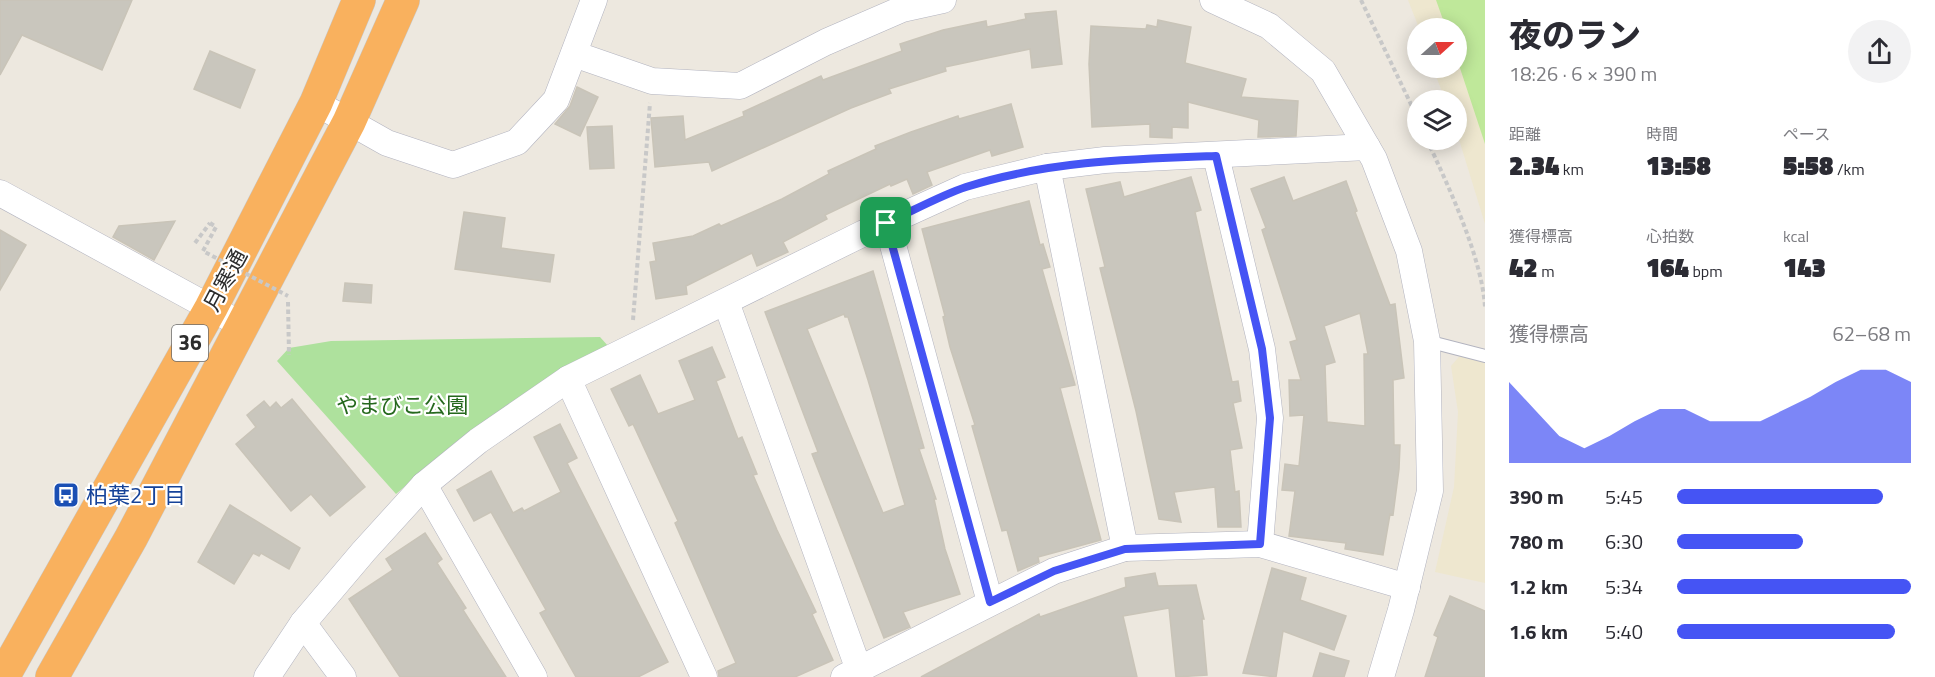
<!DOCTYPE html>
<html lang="ja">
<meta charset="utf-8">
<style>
body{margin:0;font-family:"Titillium Web","Noto Sans JP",sans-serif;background:#f2f2f3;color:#2b2b33;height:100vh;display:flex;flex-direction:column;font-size:22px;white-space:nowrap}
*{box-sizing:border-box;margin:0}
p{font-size:20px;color:#7c7c81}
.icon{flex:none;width:33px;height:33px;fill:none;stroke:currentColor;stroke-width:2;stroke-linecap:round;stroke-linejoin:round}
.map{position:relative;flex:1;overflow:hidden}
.side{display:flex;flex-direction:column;background:#fff;width:450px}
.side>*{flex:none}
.needle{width:39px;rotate:69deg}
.fabs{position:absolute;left:1407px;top:18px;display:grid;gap:12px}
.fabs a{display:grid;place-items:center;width:60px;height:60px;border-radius:50%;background:#fff;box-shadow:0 3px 15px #0003;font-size:30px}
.pin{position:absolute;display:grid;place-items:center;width:51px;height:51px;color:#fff;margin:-26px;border-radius:12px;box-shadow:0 3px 9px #0006}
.round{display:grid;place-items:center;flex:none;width:63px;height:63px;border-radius:32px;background:#f2f2f3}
.summary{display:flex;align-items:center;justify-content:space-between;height:102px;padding:0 24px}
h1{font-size:33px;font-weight:800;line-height:45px}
.figures{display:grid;grid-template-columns:repeat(3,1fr);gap:9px;height:102px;padding:6px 24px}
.figures div{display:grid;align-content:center}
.figures b{font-size:26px;font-weight:800}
.figures small{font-size:16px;font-weight:400}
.figures p{font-size:16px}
.chart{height:168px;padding:12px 24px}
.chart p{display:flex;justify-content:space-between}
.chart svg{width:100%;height:108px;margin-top:6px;fill:#4554f4;opacity:.7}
ul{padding:0 24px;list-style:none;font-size:20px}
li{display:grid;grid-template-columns:96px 72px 1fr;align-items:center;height:45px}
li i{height:15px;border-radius:8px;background:#4554f4}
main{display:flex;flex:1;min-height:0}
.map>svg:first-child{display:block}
.education{fill:#eee7cf}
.green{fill:#aee19d}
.pitch{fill:#bfe89a}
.building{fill:#c9c6bd;stroke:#c9c4b8;stroke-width:1.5;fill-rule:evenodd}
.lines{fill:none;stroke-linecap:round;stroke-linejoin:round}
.lane-casing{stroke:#b2b3bf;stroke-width:14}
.street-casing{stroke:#b2b3bf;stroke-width:27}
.highway-casing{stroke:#c8c8c8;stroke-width:34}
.path{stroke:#c8c8c8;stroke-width:4;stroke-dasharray:4.5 3;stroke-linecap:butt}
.lane{stroke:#fff;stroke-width:12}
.street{stroke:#fff;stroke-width:26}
.highway{stroke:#f9b15e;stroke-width:33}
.path-bridge{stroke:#c8c8c8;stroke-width:4;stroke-dasharray:4.5 3;stroke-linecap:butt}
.route-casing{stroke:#fff;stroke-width:12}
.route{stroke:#4554f4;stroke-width:8}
.labels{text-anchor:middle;stroke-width:4.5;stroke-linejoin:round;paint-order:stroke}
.shield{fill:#fff;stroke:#6b6b6b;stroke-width:1.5}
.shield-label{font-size:21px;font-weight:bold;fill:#2c2c2c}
.street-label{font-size:22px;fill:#2c2c2c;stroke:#fff}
.park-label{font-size:22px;fill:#25681d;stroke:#fff}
.transit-label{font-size:22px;fill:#164399;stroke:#fff;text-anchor:start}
</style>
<main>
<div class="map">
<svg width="1485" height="677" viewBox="0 0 1485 677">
<rect width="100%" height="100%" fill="#ede8df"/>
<g class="education">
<path d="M1408,0H1485V224L1457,133L1456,100H1445L1433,68H1456V28H1419Z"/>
<path d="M1464,351L1485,359V583L1435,572L1454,487L1458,412L1451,366Z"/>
</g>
<path class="green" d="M600,337L609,347L531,389L444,453L396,494L277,361L289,348L331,341Z"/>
<path class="pitch" d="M1436,0H1485V144L1457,59L1456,28H1446Z"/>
<g class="building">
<path d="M0,0H132L102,70L22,35L0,75Z"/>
<path d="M1056,11L1062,64L1032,68L1030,49L945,67L946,71L889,89L891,93L851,108L712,171L709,162L655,167L651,118L683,116L685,140L744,116L743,112L821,76L823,80L902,51L900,44L943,30L986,21L987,27L1026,19L1025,14Z"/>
<path d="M1158,20L1191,27L1185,63L1246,79L1241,97L1298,101L1296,136L1258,137L1259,120L1188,102V128L1172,127V138L1150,137V124L1092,127L1089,64L1091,26L1146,29L1147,25L1157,27Z"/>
<path d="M210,51L255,70L240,108L194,89Z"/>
<path d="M577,87L598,97L580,136L555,124L570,106Z"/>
<path d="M1011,104L1023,147L992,156L990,150L927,172L932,185L913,194L907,179L891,186L890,184L825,215L827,219L783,242L788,252L757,266L752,253L686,286L687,294L656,299L650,262L656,261L653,243L693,236L719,224L721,226L782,199L829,174L828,171L876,149L875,146L911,132L958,116L959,119Z"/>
<path d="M612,126L614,168L590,169L587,127Z"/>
<path d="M1191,177L1201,210L1195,212L1232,382L1238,381L1241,401L1233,403L1242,448L1230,450L1235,492L1239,491L1241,527H1218L1215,487L1174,492L1181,522L1159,519L1136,411L1100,268L1105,267L1086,189L1120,182L1124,197Z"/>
<path d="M1284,177L1293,201L1346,181L1357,211L1355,212L1390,305L1395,304L1404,378L1393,380L1394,445H1400L1399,469L1393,515L1390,514L1383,555L1345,549L1346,543L1289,536L1295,491L1282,490L1285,464L1299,466L1304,415L1290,416L1289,380H1301L1290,342L1297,340L1262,230L1266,228L1251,189ZM1360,313L1368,354H1364L1365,426L1327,422L1325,365L1335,362L1324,326Z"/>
<path d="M1029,201L1040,245L1043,244L1050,267L1042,269L1075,385L1060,388L1101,540L1038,557L1039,562L1018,571L1007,530L1002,531L972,426L975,425L950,347L943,317L945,316L922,229Z"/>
<path d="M464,212L505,218L501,248L554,255L550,282L455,269Z"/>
<path d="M175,221L154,260L113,237L119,226Z"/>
<path d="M0,230L26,245L0,290Z"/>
<path d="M873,271L924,448L919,449L936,499H934L945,549L960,594L903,612L910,627L884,638L812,454L818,452L765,312ZM844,314L845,317H848L868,380L905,505L883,513L807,329Z"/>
<path d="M345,283L372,285L371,303L343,301Z"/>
<path d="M712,347L725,377L716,381L738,439L742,437L757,474L753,475L777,530L816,612L812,614L833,660L795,677H719L718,671L736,663L675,523L678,521L633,424L629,426L611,389L640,375L658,414L695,400L679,361Z"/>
<path d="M292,399L365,487L330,516L311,494L291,511L236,444L256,427L247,415L264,401L270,408L276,402L281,408Z"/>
<path d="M560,424L577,458L567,463L668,662L638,677H576L540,613L546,610L491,512L474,521L457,490L491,471L513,513L522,508L524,511L561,492L534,437Z"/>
<path d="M230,505L300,548L289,569L261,553L259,556L253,553L234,584L198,562Z"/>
<path d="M425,533L442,559L437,563L466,608L463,610L506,677H400L349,599L393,570L386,559Z"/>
<path d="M1272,568L1306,578L1300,600L1346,616L1334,650L1283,631L1276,677L1243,673Z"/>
<path d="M1155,573L1158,586L1196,585L1204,619H1202L1207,675L1176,677L1169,608L1123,616L1137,677H921L1039,614L1040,617L1126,587L1125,578Z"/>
<path d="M1450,596L1485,611V677H1425L1438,637L1434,635Z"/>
<path d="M1320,653L1349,661L1344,677H1313Z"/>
</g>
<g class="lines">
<g class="lane-casing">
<path id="lane" d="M1427,341L1485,356"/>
</g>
<g class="street-casing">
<g id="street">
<path d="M1213,0L1269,26L1323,71L1374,159L1409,251L1427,341L1430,491L1401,610L1381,677"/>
<path d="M574,54L652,81L740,86L826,42L902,9L943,0"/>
<path d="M316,103L387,143L453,165L517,142L556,100L594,0"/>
<path d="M1216,156L1262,349L1270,418L1260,544"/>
<path d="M1047,167L1125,548"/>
<path d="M0,193L242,325"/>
<path d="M887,223L990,602"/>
<path d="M726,302L859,670"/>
<path d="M568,379L704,677"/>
<path d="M424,485L534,677"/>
<path d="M303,623L343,677"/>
<path d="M267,677L303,623L364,551L424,485L478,441L568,379L864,233L965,187L1047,167L1105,160L1367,147"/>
<path d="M844,677L1054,571L1125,548L1260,544L1407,587"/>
</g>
</g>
<g class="highway-casing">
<g id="highway">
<path d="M3,677L211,308L316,103L359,0"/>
<path d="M52,677L131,538L349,122L403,0"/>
</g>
</g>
<g class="path">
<path d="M1361,0L1418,119"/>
<path d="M1427,140C1448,185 1482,258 1485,307"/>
<path d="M195,243L210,223"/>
<path d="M288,302L289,355"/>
<path d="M633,320L650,103"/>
</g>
<use href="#lane" class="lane"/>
<use href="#street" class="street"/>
<use href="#highway" class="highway"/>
<path class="path-bridge" d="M210,223L216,227L203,251L288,296"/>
</g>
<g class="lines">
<g class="route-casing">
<path id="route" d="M1216,156L1262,349L1270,418L1260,544L1125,549L1054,571L990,602L886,223C913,211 939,196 966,187C1048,161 1131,159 1216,156Z"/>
</g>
<use href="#route" class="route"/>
</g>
<defs>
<g id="bus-square" transform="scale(1.35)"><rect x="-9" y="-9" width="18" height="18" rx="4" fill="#1a4fb4" stroke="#fff"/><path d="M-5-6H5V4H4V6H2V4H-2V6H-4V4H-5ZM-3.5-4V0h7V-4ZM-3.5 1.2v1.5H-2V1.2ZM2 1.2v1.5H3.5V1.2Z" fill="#fff"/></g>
</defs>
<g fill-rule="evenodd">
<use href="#bus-square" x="66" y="495"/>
</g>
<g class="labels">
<rect class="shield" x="172" y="325" width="36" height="36" rx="4.5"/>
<g class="shield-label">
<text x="190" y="350">36</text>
</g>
<g class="street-label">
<text transform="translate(225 280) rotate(-62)" y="8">月寒通</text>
</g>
<g class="park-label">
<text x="402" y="413">やまびこ公園</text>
</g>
<g class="transit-label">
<text x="86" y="503">柏葉2丁目</text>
</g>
</g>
</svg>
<div class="fabs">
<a><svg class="needle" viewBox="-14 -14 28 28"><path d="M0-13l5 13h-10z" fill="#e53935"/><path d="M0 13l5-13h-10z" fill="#7c7c81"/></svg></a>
<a><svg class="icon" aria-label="layers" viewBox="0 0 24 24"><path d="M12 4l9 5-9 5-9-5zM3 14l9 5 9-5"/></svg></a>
</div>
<div class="pin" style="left:886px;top:223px;background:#1e9e55"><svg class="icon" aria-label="arrive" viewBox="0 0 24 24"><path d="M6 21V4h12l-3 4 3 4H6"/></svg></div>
</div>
<section class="side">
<div class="summary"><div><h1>夜のラン</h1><p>18:26 · 6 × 390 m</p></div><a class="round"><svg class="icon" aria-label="share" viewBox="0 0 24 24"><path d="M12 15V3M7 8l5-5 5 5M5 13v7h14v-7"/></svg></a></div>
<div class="figures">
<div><p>距離</p><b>2.34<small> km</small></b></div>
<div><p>時間</p><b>13:58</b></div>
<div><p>ペース</p><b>5:58<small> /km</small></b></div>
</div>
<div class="figures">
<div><p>獲得標高</p><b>42<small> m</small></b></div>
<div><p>心拍数</p><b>164<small> bpm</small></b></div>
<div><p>kcal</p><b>143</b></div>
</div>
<div class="chart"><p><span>獲得標高</span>62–68 m</p>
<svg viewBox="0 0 160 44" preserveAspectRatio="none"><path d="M0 44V11L10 22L20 33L30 38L40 33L50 27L60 22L70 22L80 27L90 27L100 27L110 22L120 17L130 11L140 6L150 6L160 11V44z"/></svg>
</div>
<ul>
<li><b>390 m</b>5:45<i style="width:88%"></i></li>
<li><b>780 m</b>6:30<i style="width:54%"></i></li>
<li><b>1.2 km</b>5:34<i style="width:100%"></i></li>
<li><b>1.6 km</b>5:40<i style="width:93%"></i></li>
</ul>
</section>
</main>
